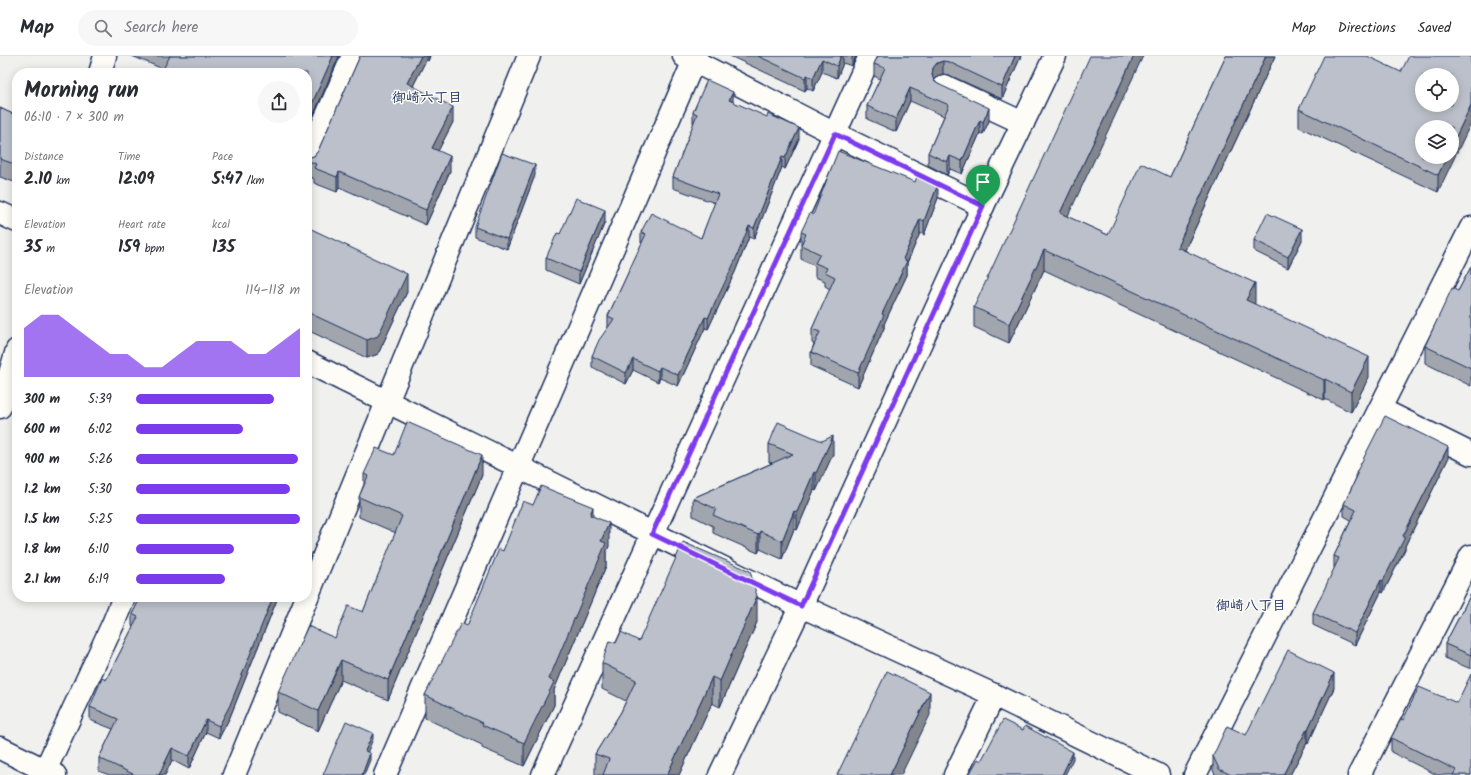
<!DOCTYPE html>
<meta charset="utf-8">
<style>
body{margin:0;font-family:Kalam,"Klee One",sans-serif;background:#f7f7f7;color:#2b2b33;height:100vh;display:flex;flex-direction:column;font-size:15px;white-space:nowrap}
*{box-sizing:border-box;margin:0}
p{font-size:13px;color:#7c7c81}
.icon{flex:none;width:22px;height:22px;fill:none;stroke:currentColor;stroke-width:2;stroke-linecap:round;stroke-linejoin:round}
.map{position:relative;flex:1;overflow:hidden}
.drawer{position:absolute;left:12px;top:12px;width:300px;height:534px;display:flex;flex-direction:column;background:#fff;border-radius:16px;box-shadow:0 2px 10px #0003}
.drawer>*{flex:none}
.buttons{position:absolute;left:1415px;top:12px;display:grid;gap:8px}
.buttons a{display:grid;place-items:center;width:44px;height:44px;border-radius:50%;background:#fff;box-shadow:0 2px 10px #0003;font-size:20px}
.pin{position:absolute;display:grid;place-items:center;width:34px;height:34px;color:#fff;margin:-41px -17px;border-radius:50% 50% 50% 0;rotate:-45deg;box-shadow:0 0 4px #0007}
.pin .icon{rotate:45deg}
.round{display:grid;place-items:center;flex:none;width:42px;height:42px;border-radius:21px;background:#f7f7f7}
.overview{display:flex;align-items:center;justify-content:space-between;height:68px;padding:0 12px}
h1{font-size:22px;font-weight:600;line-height:30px}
.stats{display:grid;grid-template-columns:repeat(3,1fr);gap:6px;height:68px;padding:4px 12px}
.stats div{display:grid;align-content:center}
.stats b{font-size:17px;font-weight:600}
.stats small{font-size:11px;font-weight:400}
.stats p{font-size:11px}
.chart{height:112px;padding:8px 12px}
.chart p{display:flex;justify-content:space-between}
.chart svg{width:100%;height:72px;margin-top:4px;fill:#7c3aed;opacity:.7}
ul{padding:0 12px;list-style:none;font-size:13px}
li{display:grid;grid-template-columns:64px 48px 1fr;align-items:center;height:30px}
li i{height:10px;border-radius:5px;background:#7c3aed}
header{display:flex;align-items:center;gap:24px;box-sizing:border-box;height:56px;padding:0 20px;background:#fff;border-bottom:1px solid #e1e1e2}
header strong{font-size:19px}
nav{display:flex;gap:22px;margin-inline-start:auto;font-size:14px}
.search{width:280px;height:36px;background:#f7f7f7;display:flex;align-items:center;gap:10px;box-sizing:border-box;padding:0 14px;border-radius:22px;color:#7c7c81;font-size:15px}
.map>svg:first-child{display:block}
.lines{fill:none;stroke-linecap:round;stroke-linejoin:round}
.minor-casing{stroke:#1b2f5e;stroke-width:25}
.tertiary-casing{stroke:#1b2f5e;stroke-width:25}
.minor{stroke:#fdfcf7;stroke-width:22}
.tertiary{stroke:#fdfcf7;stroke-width:22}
.wall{fill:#a1a5ae;stroke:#1b2f5e}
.shaded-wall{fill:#83868d;stroke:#1b2f5e}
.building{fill:#bbc0ca;stroke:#1b2f5e;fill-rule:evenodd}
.route-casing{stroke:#fff;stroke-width:8}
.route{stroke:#7c3aed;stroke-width:5}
.labels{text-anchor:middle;stroke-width:3;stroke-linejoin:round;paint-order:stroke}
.neighbourhood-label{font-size:14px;font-weight:bold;fill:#1b2f5e;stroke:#fdfcf7}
</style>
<header>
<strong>Map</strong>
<div class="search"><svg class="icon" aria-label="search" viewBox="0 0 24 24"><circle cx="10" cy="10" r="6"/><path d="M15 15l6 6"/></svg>Search here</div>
<nav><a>Map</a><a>Directions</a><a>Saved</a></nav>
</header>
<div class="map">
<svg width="1471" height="719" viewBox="0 0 1471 719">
<rect width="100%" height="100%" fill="#f0f0ee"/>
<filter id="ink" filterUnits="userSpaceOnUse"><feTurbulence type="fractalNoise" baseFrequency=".025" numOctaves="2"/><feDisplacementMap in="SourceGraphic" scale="8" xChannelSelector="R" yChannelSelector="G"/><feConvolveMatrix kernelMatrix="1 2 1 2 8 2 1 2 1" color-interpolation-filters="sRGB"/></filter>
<g filter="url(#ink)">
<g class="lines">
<g class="minor-casing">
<g id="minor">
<path d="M684,0L835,78L983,150"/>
<path d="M100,17L105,0"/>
<path d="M944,30L1023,67"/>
<path d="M307,105L353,0"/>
<path d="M0,351L17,294"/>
<path d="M1380,353L1471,398"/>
<path d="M43,719L113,568L124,541"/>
<path d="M385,719L696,0"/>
<path d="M543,719L870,0"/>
<path d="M955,719L994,639"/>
<path d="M1195,719L1471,172"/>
<path d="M1359,719L1471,500"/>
</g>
</g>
<g class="tertiary-casing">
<g id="tertiary">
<path d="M0,157L17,165"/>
<path d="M307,306L652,477L801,550L994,639L1158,719"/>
<path d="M0,692L55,719"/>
<path d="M234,719L529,0"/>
<path d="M720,719L801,550L983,150L1055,0"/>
</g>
</g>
<use href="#minor" class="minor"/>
<use href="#tertiary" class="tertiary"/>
</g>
<g class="wall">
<path d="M132,0H339L163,13Z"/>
<path d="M360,0H430L428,5L426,4L413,30L453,66L438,95L450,115L426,169L339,131L337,136L314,127V123L307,119V102L314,100L318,95Z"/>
<path d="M730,0H856L852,10L843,7L837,22L822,16L813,35L807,32L805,35Z"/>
<path d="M878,0H1021L1002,43L949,19L943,18L937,20L934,24L938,28L989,65L983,78L980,77L962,118L950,113L947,119L928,109V97L944,60L910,45L896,76L867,63V50L880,23L874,20V8Z"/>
<path d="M1226,0H1275L1185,194L1255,247L1254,248L1369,321L1351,356L1325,343L1324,344L1044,214L1009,287L974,271V251L1068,161L1108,179L1170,121Z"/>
<path d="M1471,0L1438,136L1299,71V53L1401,16Z"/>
<path d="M733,46L799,83L785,113L782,111L754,183L749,181L735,216L708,273L705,272L678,330L660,322L658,326L633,314L626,328L592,311V300L608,271V260L642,187H641V176L701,182L715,147L673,132V121L694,67H693V56Z"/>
<path d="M0,52L17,60V127L0,121Z"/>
<path d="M535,119L507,193L475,181V171Z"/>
<path d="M938,142L924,179L920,177L907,207V219L884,268V272L858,331L811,310V296L814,288L812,287V273L830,233L825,230V225L815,221V210L801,203V176L813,159Z"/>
<path d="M605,166L579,228L546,214V202L560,178Z"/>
<path d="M307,171L407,236L378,298L367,302L307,274Z"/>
<path d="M1254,184H1302L1288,212L1254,195Z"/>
<path d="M1471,211V330L1425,307V290L1458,235Z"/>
<path d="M769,388L833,398L816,435L814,434L797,474L794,473L782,503L760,493L758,497L713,477V470L693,460V442L772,407L769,406Z"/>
<path d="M17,399V418L16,417V402Z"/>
<path d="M394,399L482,419L388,644L341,624L318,675L278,656V636L335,582L363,556L396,477L359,461V441L364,428V418Z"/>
<path d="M1448,403L1405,490V493L1383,537L1381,536L1355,589L1313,569V557L1335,512H1334V500L1351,464L1344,460V448L1356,422V417Z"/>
<path d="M533,449L593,461L609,490L606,497V510L554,634V649L524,710L482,692V689L425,662V639L467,570L503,495Z"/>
<path d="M1471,538V613L1445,602V588Z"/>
<path d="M141,541H278L230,661L219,682L206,676L189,713L172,704L165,719H109L99,715V702L113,673L90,664V651L106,624L133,571L132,570V558Z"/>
<path d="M757,566L720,651L712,647L679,719H595V698L621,656L626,645L602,633V607L616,587L639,585Z"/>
<path d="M1334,632L1308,688L1307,687L1290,719H1215L1213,714V700L1246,679Z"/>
<path d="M1457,647L1471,719H1437L1391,696V682L1403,664Z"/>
</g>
<g class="shaded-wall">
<path d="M333,0H339L307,74V59Z"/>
<path d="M421,0H426V4L407,42V27Z"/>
<path d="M428,0H430L428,5Z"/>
<path d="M841,0H843V7L837,22V10Z"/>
<path d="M852,0H856L852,10Z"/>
<path d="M1015,0H1021L1002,43V31Z"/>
<path d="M1134,0H1143L1060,177V157Z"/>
<path d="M1266,0H1275L1177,211V191Z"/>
<path d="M822,3V16L813,35V22Z"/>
<path d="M943,5V18L937,20L933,25L932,19L933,12L937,7Z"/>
<path d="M807,19V32L805,35V22Z"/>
<path d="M910,32V45L896,76V63Z"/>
<path d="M733,36V46L729,44Z"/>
<path d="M1471,49V67L1438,136V119L1447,101H1452V89Z"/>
<path d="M453,51V66L432,107V92Z"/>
<path d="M989,52V65L983,78V66Z"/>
<path d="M980,64V77L962,118V105Z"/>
<path d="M799,72V83L785,113V102Z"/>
<path d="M450,100V115L426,169V154Z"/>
<path d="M950,100V113L947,119V106Z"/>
<path d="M782,101V111L754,183V172Z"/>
<path d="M535,109V119L507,193V183Z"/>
<path d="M339,116V131L337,136V121Z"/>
<path d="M938,128V142L924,179V165Z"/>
<path d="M605,154V166L579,228V216Z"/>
<path d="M920,163V177L907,207V219L884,268V272L858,331V317L882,258L903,203Z"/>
<path d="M749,170V181L735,216L708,273V262Z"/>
<path d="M1302,173V184L1288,212V201Z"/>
<path d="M1044,194V214L1009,287V268Z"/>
<path d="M407,218V236L378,298L367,302V284Z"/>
<path d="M1255,227V247L1246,264V244Z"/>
<path d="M705,261V272L678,330V319Z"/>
<path d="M1369,301V321L1351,356V336Z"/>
<path d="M633,303V314L626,328V317Z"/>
<path d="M660,311V322L658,326V315Z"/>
<path d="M1325,323V343L1324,344V324Z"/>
<path d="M833,380V398L816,435V417Z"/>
<path d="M1448,391V403L1405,490V493L1383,537V525L1403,480Z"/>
<path d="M482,399V419L388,644V624Z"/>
<path d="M814,416V434L797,474V456Z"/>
<path d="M593,451V474L590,459Z"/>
<path d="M794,455V473L782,503V485Z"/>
<path d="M609,467V490L606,497V510L554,634V649L524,710V687L601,485Z"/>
<path d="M760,475V493L758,497V479Z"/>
<path d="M1381,524V536L1355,589V577Z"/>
<path d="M757,540V566L720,651V625Z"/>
<path d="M273,541H278L230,661L219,682V670Z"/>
<path d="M341,604V624L318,675V655Z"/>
<path d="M1334,617V632L1308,688V673Z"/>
<path d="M712,621V647L679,719H667Z"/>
<path d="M930,636V659L901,719H890Z"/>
<path d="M206,664V676L189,713V700Z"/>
<path d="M1307,673V687L1290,719H1283Z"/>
<path d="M373,677V683L365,702V695Z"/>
<path d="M172,692V704L165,719H159Z"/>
<path d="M1073,696V703L1065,719H1062Z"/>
<path d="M370,697V704L364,719H362Z"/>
</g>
<g class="building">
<path d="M169,0H333L307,59V17H161L170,0Z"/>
<path d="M360,0H421L407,27L453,51L432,92L450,100L426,154L339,116L337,121L314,112L316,108L307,104V102L314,100L318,95Z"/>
<path d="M758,0H841L837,10L822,3L813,22L807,19L805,22Z"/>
<path d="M878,0H1015L1002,31L949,6L943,5L937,7L933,12L932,19L934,25L938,28L989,52L983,66L980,64L962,105L950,100L947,106L928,97L949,49L910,32L896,63L867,50L885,12L874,8Z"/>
<path d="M1090,0H1134L1060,157L1108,179L1141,107L1170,121L1226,0H1266L1177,191L1255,227L1246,244L1369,301L1351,336L1325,323L1324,324L1044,194L1009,268L974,251Z"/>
<path d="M1324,0H1367L1401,16L1409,0H1471V49L1452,89V71H1422V101H1447L1438,119L1299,53ZM1422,19H1452V49H1422Z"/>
<path d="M707,24L733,36L729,44L767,61L768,58L799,72L785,102L782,101L754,172L749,170L735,205L708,262L705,261L678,319L660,311L658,315L633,303L626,317L592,300L599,284L614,263L608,260L646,178L641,176L651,157L701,182L718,138L673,121L697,58L693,56Z"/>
<path d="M0,52L17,60V109L0,103Z"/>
<path d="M838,95L915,126L918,118L938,128L924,165L920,163L903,203L907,205L882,258L884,259L858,317L811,296L820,276L812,273L835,221L825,216L827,212L815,207L820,198L801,189L806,178L801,176L810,157L813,159Z"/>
<path d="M502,97L535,109L507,183L475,171Z"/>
<path d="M576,142L605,154L579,216L546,202L557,177L560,178Z"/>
<path d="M1267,157L1302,173L1288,201L1254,184Z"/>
<path d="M307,171L407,218L378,280L367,284L307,256Z"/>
<path d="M1471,211V312L1425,290L1452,232L1458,235Z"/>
<path d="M1385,360L1448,391L1403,480L1405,481L1383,525L1381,524L1355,577L1313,557L1339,502L1334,500L1356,454L1344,448L1358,418L1356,417Z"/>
<path d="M407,366L482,399L388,624L341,604L318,655L278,636L308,570L335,582L348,550L363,556L402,460L359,441L368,420L364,418L376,392L394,399Z"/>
<path d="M778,366L822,385L833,380L816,417L814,416L797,456L794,455L782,485L760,475L758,479L713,459L716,453L693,442L793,398L769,388Z"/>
<path d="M541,430L593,451L590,459L609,467L601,485L606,487L549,623L554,626L524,687L482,669L483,667L425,639L461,567L467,570L499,493L503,495L523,445L533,449Z"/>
<path d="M683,486L750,515L757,540L720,625L712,621L667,719H603L609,703L595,698L621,656L636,624L602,607L609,585L616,587L621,576L639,585Z"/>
<path d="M1471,538V599L1445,588Z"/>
<path d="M141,541H273L230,649L219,670L206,664L189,700L172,692L159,719H135L99,702L118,663L90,651L102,622L106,624L138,561L132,558Z"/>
<path d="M1288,594L1334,617L1308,673H1307L1283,719H1231L1219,713L1213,700L1227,670L1246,679Z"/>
<path d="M887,615L930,636L890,719H837Z"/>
<path d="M1471,618V719H1453L1456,714L1391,682L1401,663L1403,664L1419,631L1457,647Z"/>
<path d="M1003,664L1023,674L1025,670L1073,696L1062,719H969L978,703L981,705Z"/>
<path d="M346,665L373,677L365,695L370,697L362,719H323Z"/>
</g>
</g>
<g class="lines" filter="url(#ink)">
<g class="route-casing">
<path id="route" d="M835,78L983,150L801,550L652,478Z"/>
</g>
<use href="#route" class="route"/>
</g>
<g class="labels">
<g class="neighbourhood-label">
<text x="427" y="46">御崎六丁目</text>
<text x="1251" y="554">御崎八丁目</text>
</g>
</g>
</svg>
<div class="buttons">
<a><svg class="icon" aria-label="locate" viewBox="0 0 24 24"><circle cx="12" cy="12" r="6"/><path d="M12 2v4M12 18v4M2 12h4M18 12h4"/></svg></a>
<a><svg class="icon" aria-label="layers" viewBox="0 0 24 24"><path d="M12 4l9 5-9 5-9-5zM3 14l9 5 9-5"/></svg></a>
</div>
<div class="pin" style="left:983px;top:150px;background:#1e9e55"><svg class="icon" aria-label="arrive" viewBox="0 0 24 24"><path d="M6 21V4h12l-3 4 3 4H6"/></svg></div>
<section class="drawer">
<div class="overview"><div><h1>Morning run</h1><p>06:10 · 7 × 300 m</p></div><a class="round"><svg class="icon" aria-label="share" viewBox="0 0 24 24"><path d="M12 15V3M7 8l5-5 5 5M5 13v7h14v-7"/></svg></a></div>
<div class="stats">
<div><p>Distance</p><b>2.10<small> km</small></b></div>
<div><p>Time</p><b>12:09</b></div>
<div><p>Pace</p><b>5:47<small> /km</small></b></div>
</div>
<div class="stats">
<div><p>Elevation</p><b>35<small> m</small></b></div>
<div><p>Heart rate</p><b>159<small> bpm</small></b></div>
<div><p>kcal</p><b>135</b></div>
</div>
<div class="chart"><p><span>Elevation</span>114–118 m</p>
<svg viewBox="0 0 160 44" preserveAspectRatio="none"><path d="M0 44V14L10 6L20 6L30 14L40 22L50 30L60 30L70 38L80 38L90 30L100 22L110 22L120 22L130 30L140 30L150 22L160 14V44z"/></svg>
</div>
<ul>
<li><b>300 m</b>5:39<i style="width:84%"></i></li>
<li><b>600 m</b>6:02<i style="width:65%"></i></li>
<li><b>900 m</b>5:26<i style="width:99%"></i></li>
<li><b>1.2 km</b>5:30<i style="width:94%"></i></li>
<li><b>1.5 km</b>5:25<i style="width:100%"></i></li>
<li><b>1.8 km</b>6:10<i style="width:60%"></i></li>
<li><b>2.1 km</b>6:19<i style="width:54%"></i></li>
</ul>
</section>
</div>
